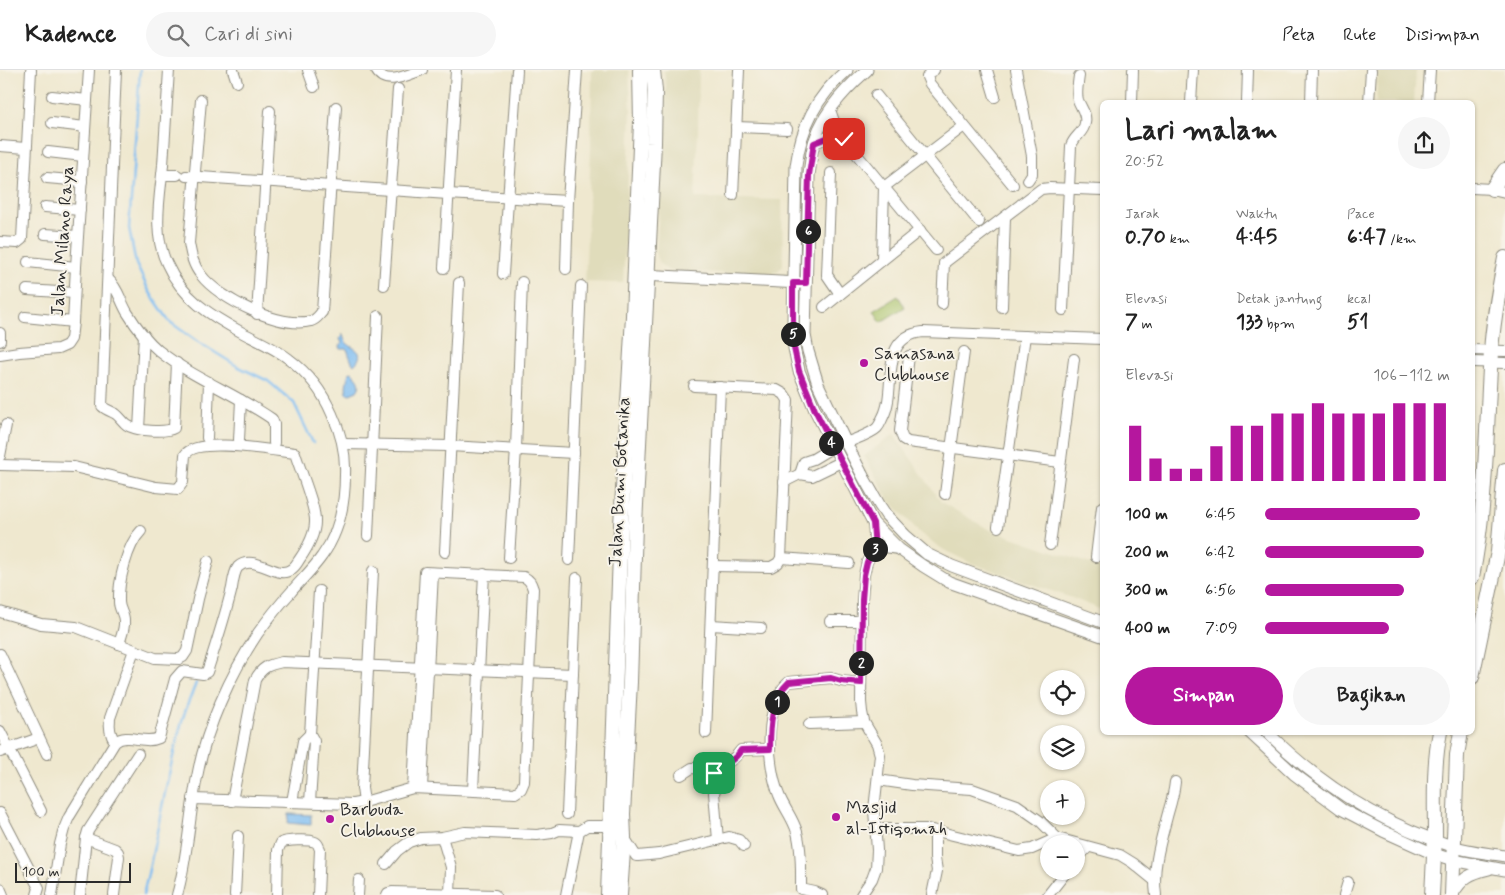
<!DOCTYPE html>
<html lang="id">
<meta charset="utf-8">
<style>
body{margin:0;font-family:Mynerve,sans-serif;background:#f6f6f6;color:#222;height:100vh;display:flex;flex-direction:column;font-size:19px;white-space:nowrap}
*{box-sizing:border-box;margin:0}
p{font-size:16px;color:#767676}
.icon{flex:none;width:28px;height:28px;fill:none;stroke:currentColor;stroke-width:2;stroke-linecap:round;stroke-linejoin:round}
.map{position:relative;flex:1;overflow:hidden}
.sheet{position:absolute;left:1100px;top:30px;width:375px;height:635px;display:flex;flex-direction:column;background:#fff;border-radius:8px;box-shadow:0 1px 4px #0004}
.sheet>*{flex:none}
.buttons{position:absolute;left:1040px;top:600px;display:grid;gap:10px}
.buttons a{display:grid;place-items:center;width:45px;height:45px;border-radius:50%;background:#fff;box-shadow:0 1px 4px #0004;font-size:25px}
.scale{position:absolute;left:15px;bottom:12px;width:116px;box-sizing:border-box;padding-left:5px;border:2px solid #2b2b2b;border-top:0;font-size:14px;line-height:18px;white-space:nowrap;color:#2b2b2b;-webkit-text-stroke:4px #f7f3e8;paint-order:stroke}
.pin{position:absolute;display:grid;place-items:center;width:42px;height:42px;color:#fff;margin:-21px;border-radius:10px;box-shadow:0 2px 8px #0006}
.km{position:absolute;width:25px;height:25px;margin:-12px;border-radius:50%;background:#222;color:#fff;font-size:14px;line-height:25px;text-align:center}
.round{display:grid;place-items:center;flex:none;width:52px;height:52px;border-radius:26px;background:#f6f6f6}
.headline{display:flex;align-items:center;justify-content:space-between;height:85px;padding:0 25px}
h1{font-size:28px;font-weight:700;line-height:38px}
.metrics{display:grid;grid-template-columns:repeat(3,1fr);gap:8px;height:85px;padding:5px 25px}
.metrics div{display:grid;align-content:center}
.metrics b{font-size:21px;font-weight:700}
.metrics small{font-size:14px;font-weight:400}
.metrics p{font-size:14px}
.chart{height:140px;padding:10px 25px}
.chart p{display:flex;justify-content:space-between}
.chart svg{width:100%;height:90px;margin-top:5px;stroke:#b5179e;stroke-width:6}
.primary-button{display:flex;gap:10px;margin-top:auto;padding:10px 25px}
.primary-button a{flex:1;height:58px;border-radius:30px;background:#b5179e;color:#fff;font-size:20px;font-weight:700;line-height:58px;text-align:center}
.primary-button a+a{background:#f6f6f6;color:#222}
ul{padding:0 25px;list-style:none;font-size:16px}
li{display:grid;grid-template-columns:80px 60px 1fr;align-items:center;height:38px}
li i{height:12px;border-radius:6px;background:#b5179e}
header{display:flex;align-items:center;gap:30px;box-sizing:border-box;height:70px;padding:0 25px;background:#fff;border-bottom:1px solid #e0e0e0}
header strong{font-size:24px}
nav{display:flex;gap:28px;margin-inline-start:auto;font-size:18px}
.search{width:350px;height:45px;background:#f6f6f6;display:flex;align-items:center;gap:12px;box-sizing:border-box;padding:0 18px;border-radius:28px;color:#767676;font-size:19px}
.map>svg:first-child{display:block}
.built{fill:#e0dcbb}
.green{fill:#a8c268;stroke:#6a764a}
.water{fill:#7fbef3;stroke:#55748f}
.lines{fill:none;stroke-linecap:round;stroke-linejoin:round}
.stream{stroke:#7fbef3;stroke-width:2.5}
.minor-casing{stroke:#8d8a7d;stroke-width:12}
.tertiary-casing{stroke:#8d8a7d;stroke-width:13}
.secondary-casing{stroke:#8d8a7d;stroke-width:16}
.minor{stroke:#fff;stroke-width:10}
.tertiary{stroke:#fff;stroke-width:11}
.secondary{stroke:#fff;stroke-width:14}
.route-casing{stroke:#fff;stroke-width:10}
.route{stroke:#b5179e;stroke-width:6}
.poi-dot{fill:#b5179e;stroke:#f7f3e8;stroke-width:2}
.labels{text-anchor:middle;stroke-width:4;stroke-linejoin:round;paint-order:stroke}
.street-label{font-size:18px;fill:#2b2b2b;stroke:#f7f3e8}
.poi-label{font-size:18px;fill:#2b2b2b;stroke:#f7f3e8;text-anchor:start}
</style>
<header>
<strong>Kadence</strong>
<div class="search"><svg class="icon" aria-label="search" viewBox="0 0 24 24"><circle cx="10" cy="10" r="6"/><path d="M15 15l6 6"/></svg>Cari di sini</div>
<nav><a>Peta</a><a>Rute</a><a>Disimpan</a></nav>
</header>
<div class="map">
<svg width="1505" height="825" viewBox="0 0 1505 825">
<rect width="100%" height="100%" fill="#f7f3e8"/>
<filter id="ink" filterUnits="userSpaceOnUse"><feTurbulence type="fractalNoise" baseFrequency=".02" numOctaves="2"/><feDisplacementMap in="SourceGraphic" scale="10" xChannelSelector="R" yChannelSelector="G"/><feConvolveMatrix kernelMatrix="1 2 1 2 8 2 1 2 1" color-interpolation-filters="sRGB"/></filter>
<filter id="wash" filterUnits="userSpaceOnUse"><feTurbulence type="fractalNoise" baseFrequency=".0096" numOctaves="4" result="noise"/><feDisplacementMap in="SourceGraphic" scale="20" xChannelSelector="R" yChannelSelector="G"/><feGaussianBlur stdDeviation="1.12" result="paint"/><feColorMatrix in="noise" values="0 0 0 0 0 0 0 0 0 0 0 0 0 0 0 0 0 1.4 0 .05"/><feComposite in="paint" operator="in"/></filter>
<g filter="url(#wash)">
<rect width="100%" height="100%" fill="#efe8cf"/>
<g class="built">
<path d="M592,0H629L631,42L623,213L585,212L591,80Z"/>
<path d="M664,0H699L698,60L695,128L782,130L783,195L777,202L767,204L669,201L660,194L656,185L664,71L666,16Z"/>
<path d="M1378,0H1416L1414,32H1376Z"/>
<path d="M894,364L941,432L988,459L1102,498V540L1072,528L971,493L944,480L921,464L889,430L864,386Z"/>
</g>
<path class="green" d="M898,226L905,237L881,252L874,241Z"/>
<g class="water">
<path d="M343,264C344,279 363,277 359,288C358,291 356,293 354,295C351,292 349,284 347,279H341L340,277L342,273L340,269Z"/>
<path d="M352,302C358,308 363,313 357,321L350,324L347,323C345,318 347,309 349,303Z"/>
<path d="M289,744L311,745V755L288,753Z"/>
</g>
<g class="lines">
<g class="stream">
<path d="M140,0L129,158L136,194L149,221L170,252L195,270L237,296L268,311L294,333L313,373"/>
<path d="M143,825C158,766 166,704 184,645C187,634 192,624 196,613"/>
</g>
</g>
</g>
<g filter="url(#ink)">
<g class="lines">
<g class="minor-casing">
<g id="minor">
<path d="M116,0L102,336C106,340 111,341 116,344C120,347 123,352 127,355C135,361 166,363 174,358L177,293"/>
<path d="M169,0C167,32 165,64 163,95C160,127 152,164 167,194C182,228 211,246 243,263C258,271 275,278 289,289C308,303 323,323 332,344C341,363 346,384 345,405C345,433 339,463 322,486C313,499 301,510 291,522C279,535 268,549 258,563C230,605 206,658 197,707C189,747 188,787 177,825"/>
<path d="M233,0L237,12"/>
<path d="M308,0L314,17"/>
<path d="M376,0C385,17 407,5 422,0"/>
<path d="M934,0L930,2L927,7L930,14L1013,115"/>
<path d="M987,0L995,27"/>
<path d="M1016,0L1032,86V104L1028,110"/>
<path d="M876,25L979,152"/>
<path d="M52,26L87,30"/>
<path d="M201,30L189,173C191,185 193,195 201,205C219,229 280,259 311,251C316,250 319,245 322,242L336,37"/>
<path d="M1132,32L1133,0"/>
<path d="M1191,32L1193,0"/>
<path d="M1247,32L1248,0"/>
<path d="M1311,32L1312,0"/>
<path d="M1369,32L1371,0"/>
<path d="M1428,32L1430,0"/>
<path d="M830,40L835,54L841,61L844,69L936,180"/>
<path d="M52,53L85,57"/>
<path d="M736,57L787,59"/>
<path d="M814,73L829,67L844,69"/>
<path d="M0,76L26,78"/>
<path d="M48,82L83,86"/>
<path d="M831,103L827,205L840,224"/>
<path d="M162,105H177"/>
<path d="M186,106L448,124L568,131"/>
<path d="M47,108L82,111"/>
<path d="M1472,118L1492,119L1505,122"/>
<path d="M733,125L739,0"/>
<path d="M45,137L80,140"/>
<path d="M45,164L78,166"/>
<path d="M0,172L17,173L22,169L31,0"/>
<path d="M882,190L884,117L964,56"/>
<path d="M28,192L76,197"/>
<path d="M444,198L456,0"/>
<path d="M566,199L568,131L577,0"/>
<path d="M503,204L517,0"/>
<path d="M108,209C118,218 120,230 127,242C135,255 147,271 159,281C193,308 236,324 272,349L274,354V373"/>
<path d="M384,215L398,19"/>
<path d="M27,220L74,223"/>
<path d="M942,234L944,193L1041,119L1050,118L1102,120"/>
<path d="M824,237L920,160"/>
<path d="M1002,237L1005,147"/>
<path d="M1063,240L1071,76C1074,66 1084,63 1085,53C1087,44 1081,38 1078,30C1076,23 1078,13 1079,6"/>
<path d="M257,244L270,41"/>
<path d="M25,247L73,252"/>
<path d="M0,271V263"/>
<path d="M1472,280L1505,281"/>
<path d="M0,285L19,282L58,279L67,275L71,269L73,252L76,197L89,0"/>
<path d="M909,286L900,361L903,369L908,372L1060,392"/>
<path d="M1472,292L1505,293"/>
<path d="M694,316L777,320L784,324L788,330L781,488L778,493L771,497L713,496"/>
<path d="M139,359L144,265"/>
<path d="M207,368L209,312"/>
<path d="M239,370L241,330"/>
<path d="M846,373C855,369 871,364 877,358C880,355 881,351 883,347C898,318 877,267 923,262L1102,269"/>
<path d="M343,374L450,376L574,383"/>
<path d="M0,386L6,355"/>
<path d="M0,395L74,397L156,417L178,419L183,412L185,385C196,366 274,381 295,383C300,400 316,437 315,452C315,465 306,480 299,490C295,497 289,503 281,502C268,500 250,486 238,497C234,502 233,512 232,518C225,547 216,574 207,602L203,604L182,601L175,609L159,668C144,675 128,662 115,672L69,747L64,759L60,774L52,825"/>
<path d="M800,404L804,392L813,389L833,377"/>
<path d="M784,412L800,404L812,406L841,392"/>
<path d="M945,424L964,282"/>
<path d="M998,457L1025,266"/>
<path d="M368,466L378,246"/>
<path d="M1050,475L1074,289"/>
<path d="M875,477H884L899,479"/>
<path d="M445,482L459,213"/>
<path d="M1096,487L1102,437"/>
<path d="M509,488L516,379L522,212"/>
<path d="M781,488L849,493"/>
<path d="M569,490L581,216"/>
<path d="M0,542L41,554L76,557L155,588L179,589L183,587L187,581L198,529L208,491"/>
<path d="M830,551H862"/>
<path d="M711,555L761,558"/>
<path d="M119,574C121,567 125,558 124,551C124,544 119,539 119,532C118,512 127,475 141,461"/>
<path d="M0,584L47,684"/>
<path d="M809,654L864,652"/>
<path d="M0,661L41,741"/>
<path d="M706,663L720,317"/>
<path d="M115,672C110,664 109,658 110,648L134,580"/>
<path d="M0,682L39,668"/>
<path d="M712,700C723,695 734,691 741,680L770,679"/>
<path d="M681,705L692,698L712,700L716,717L714,723L718,770"/>
<path d="M878,710L912,715L972,719L1017,735L1040,751L1057,768"/>
<path d="M422,718L433,503"/>
<path d="M473,720L484,504"/>
<path d="M193,729L353,734L364,732L413,718L515,723L521,719L524,712L533,519C531,513 530,510 524,507L425,502L413,718"/>
<path d="M232,731L255,610C262,597 268,595 282,592L573,604"/>
<path d="M292,732L303,671L310,664"/>
<path d="M310,732L314,671L310,664L319,521"/>
<path d="M364,732L362,718L373,501"/>
<path d="M0,743L39,818L37,825"/>
<path d="M567,744L577,508"/>
<path d="M876,759H928L1019,781L1032,779L1057,768L1120,785L1133,793L1154,810"/>
<path d="M442,767L451,797L450,825"/>
<path d="M624,767L636,786H638L659,784L729,767L739,770L744,776"/>
<path d="M86,768L115,779L118,782L119,787L114,825"/>
<path d="M1076,790L1088,777"/>
<path d="M386,794L397,781L409,772L421,768L442,767L465,762L537,765L552,763L559,760L579,761"/>
<path d="M0,818L3,825"/>
<path d="M80,825L86,768L88,761L138,684"/>
<path d="M235,825L238,766"/>
<path d="M277,825L278,780L281,773C286,770 309,769 315,772C319,774 318,776 320,779L318,825"/>
<path d="M358,825L359,810"/>
<path d="M387,825L388,823L392,822L495,825"/>
<path d="M566,825L579,761L587,756H610"/>
<path d="M822,825L815,822L801,819C801,801 802,781 797,762C793,748 784,738 779,725C767,696 763,634 789,612L831,608L841,611L861,613"/>
<path d="M861,825L872,809L876,798L877,780L874,740L880,685L877,674L864,652L862,642L861,632L862,530L864,505L867,492L875,477L873,453"/>
<path d="M932,825L937,801L935,788V761"/>
<path d="M1048,825L1067,801"/>
<path d="M1156,825C1152,797 1161,770 1168,743C1171,733 1174,723 1175,712"/>
<path d="M1344,825L1348,812"/>
</g>
</g>
<g class="tertiary-casing">
<g id="tertiary">
<path d="M847,0C816,27 801,57 796,96L793,255L794,278L799,301L815,340L873,453L899,479L923,496L949,512L1102,566"/>
<path d="M867,0C842,22 818,48 812,82C811,90 810,98 809,105L805,265L808,281L818,314L846,373L864,408L880,436L886,445L906,466L927,484L952,496L1102,552"/>
<path d="M641,205L800,213"/>
<path d="M1249,662L1294,704L1341,739L1383,761L1434,784L1453,790L1505,800"/>
<path d="M1267,662C1319,714 1382,754 1452,776C1469,782 1488,783 1505,786"/>
<path d="M1452,825C1463,807 1469,804 1489,799"/>
</g>
</g>
<g class="secondary-casing">
<g id="secondary">
<path d="M1492,119L1505,100"/>
<path d="M1472,507C1487,433 1486,357 1491,282C1493,250 1499,219 1505,188"/>
<path d="M1472,607L1498,482L1505,400"/>
<path d="M608,825L621,455L633,246L641,52L640,0"/>
<path d="M620,825L624,767L623,744L630,612L635,455L654,73L655,21L653,0"/>
<path d="M1432,825C1433,806 1434,786 1435,767C1435,733 1433,696 1440,662"/>
<path d="M1452,825L1457,685L1461,662"/>
</g>
</g>
<use href="#minor" class="minor"/>
<use href="#tertiary" class="tertiary"/>
<use href="#secondary" class="secondary"/>
</g>
</g>
<g class="lines" filter="url(#ink)">
<g class="route-casing">
<path id="route" d="M714,703L712,700C723,695 735,691 741,680L770,679C770,657 771,628 789,612L831,608L841,611L861,613L862,530L864,505L867,492L875,478L873,453L815,340L799,301L794,278L793,255V213H806L809,105L814,73L829,67L844,69"/>
</g>
<use href="#route" class="route"/>
</g>
<g class="poi-dot">
<circle cx="864" cy="293" r="5"/>
<circle cx="836" cy="747" r="5"/>
<circle cx="330" cy="749" r="5"/>
</g>
<g class="labels">
<g class="street-label">
<text transform="translate(62 171) rotate(-86)" y="6">Jalan Milano Raya</text>
<text transform="translate(619 412) rotate(-87)" y="6">Jalan Bumi Botanika</text>
</g>
<g class="poi-label">
<text x="874" y="289">Samasana<tspan x="874" dy="21">Clubhouse</tspan></text>
<text x="846" y="743">Masjid<tspan x="846" dy="21">al-Istiqomah</tspan></text>
<text x="340" y="745">Barbuda<tspan x="340" dy="21">Clubhouse</tspan></text>
</g>
</g>
</svg>
<div class="buttons">
<a><svg class="icon" aria-label="locate" viewBox="0 0 24 24"><circle cx="12" cy="12" r="6"/><path d="M12 2v4M12 18v4M2 12h4M18 12h4"/></svg></a>
<a><svg class="icon" aria-label="layers" viewBox="0 0 24 24"><path d="M12 4l9 5-9 5-9-5zM3 14l9 5 9-5"/></svg></a>
<a>+</a>
<a>−</a>
</div>
<div class="scale">100 m</div>
<div class="pin" style="left:714px;top:703px;background:#1e9e55"><svg class="icon" aria-label="arrive" viewBox="0 0 24 24"><path d="M6 21V4h12l-3 4 3 4H6"/></svg></div>
<div class="pin" style="left:844px;top:69px;background:#d93025"><svg class="icon" aria-label="check" viewBox="0 0 24 24"><path d="M5 12l5 5 9-10"/></svg></div>
<b class="km" style="left:777px;top:632px">1</b>
<b class="km" style="left:861px;top:593px">2</b>
<b class="km" style="left:875px;top:479px">3</b>
<b class="km" style="left:831px;top:373px">4</b>
<b class="km" style="left:793px;top:264px">5</b>
<b class="km" style="left:808px;top:161px">6</b>
<section class="sheet">
<div class="headline"><div><h1>Lari malam</h1><p>20:52</p></div><a class="round"><svg class="icon" aria-label="share" viewBox="0 0 24 24"><path d="M12 15V3M7 8l5-5 5 5M5 13v7h14v-7"/></svg></a></div>
<div class="metrics">
<div><p>Jarak</p><b>0.70<small> km</small></b></div>
<div><p>Waktu</p><b>4:45</b></div>
<div><p>Pace</p><b>6:47<small> /km</small></b></div>
</div>
<div class="metrics">
<div><p>Elevasi</p><b>7<small> m</small></b></div>
<div><p>Detak jantung</p><b>133<small> bpm</small></b></div>
<div><p>kcal</p><b>51</b></div>
</div>
<div class="chart"><p><span>Elevasi</span>106–112 m</p>
<svg viewBox="0 0 160 44" preserveAspectRatio="none"><path d="M5 44V17M15 44V33M25 44V38M35 44V38M45 44V27M55 44V17M65 44V17M75 44V11M85 44V11M95 44V6M105 44V11M115 44V11M125 44V11M135 44V6M145 44V6M155 44V6"/></svg>
</div>
<ul>
<li><b>100 m</b>6:45<i style="width:84%"></i></li>
<li><b>200 m</b>6:42<i style="width:86%"></i></li>
<li><b>300 m</b>6:56<i style="width:75%"></i></li>
<li><b>400 m</b>7:09<i style="width:67%"></i></li>
</ul>
<div class="primary-button"><a>Simpan</a><a>Bagikan</a></div>
</section>
</div>
